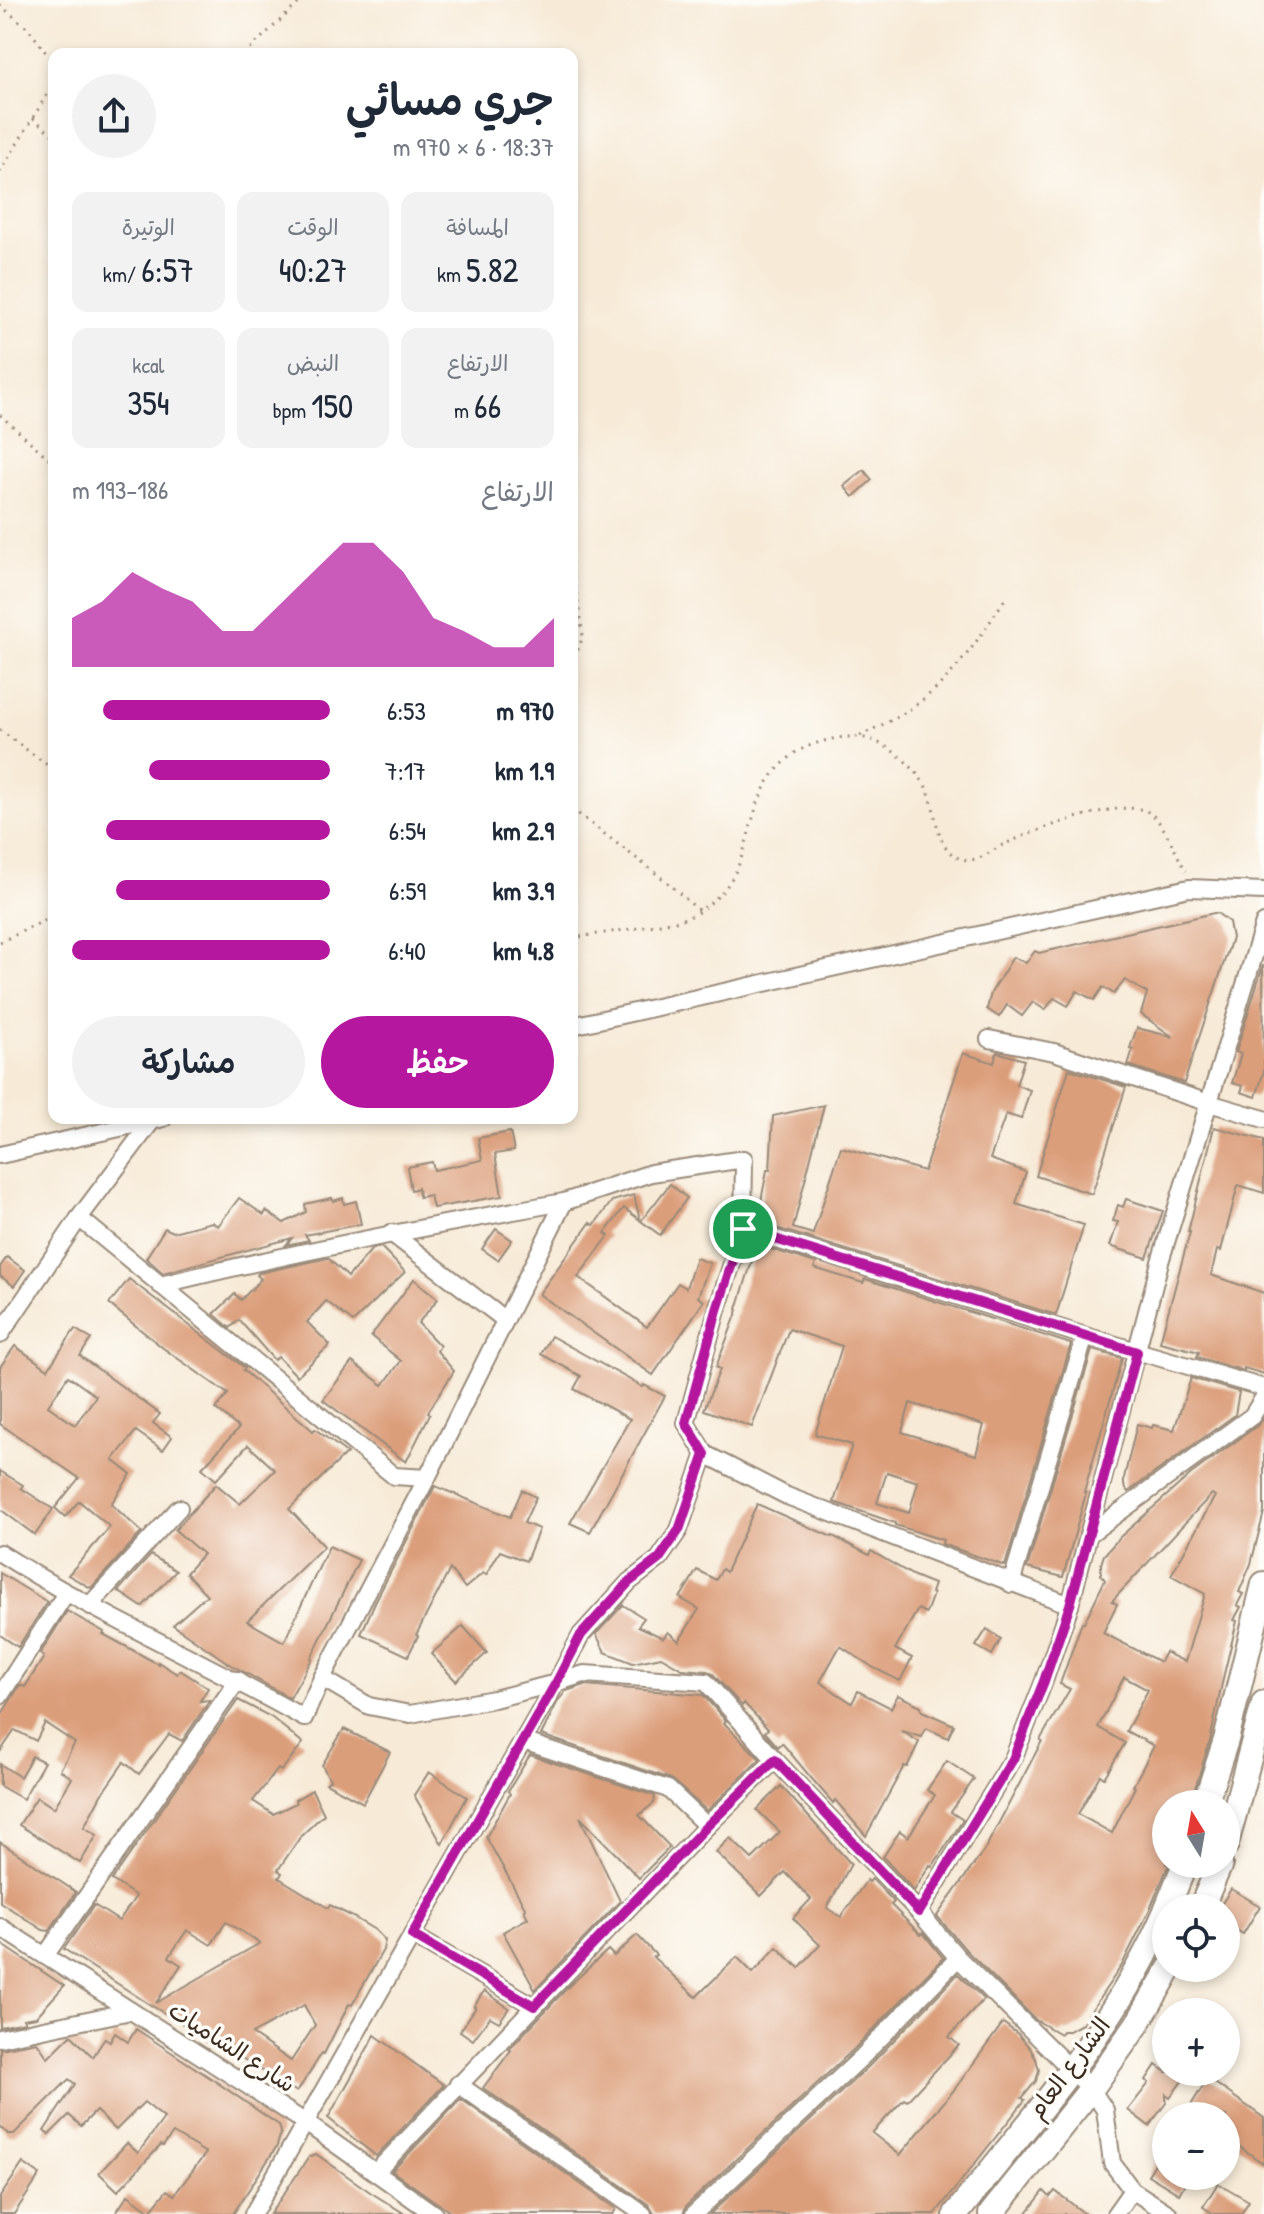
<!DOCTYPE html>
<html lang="ar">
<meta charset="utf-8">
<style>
body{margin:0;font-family:"Patrick Hand","Playpen Sans Arabic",sans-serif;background:#f2f2f3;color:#1f2937;direction:rtl;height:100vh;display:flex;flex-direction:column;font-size:30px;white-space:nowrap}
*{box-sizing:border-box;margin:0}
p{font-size:26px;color:#747a83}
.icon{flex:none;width:44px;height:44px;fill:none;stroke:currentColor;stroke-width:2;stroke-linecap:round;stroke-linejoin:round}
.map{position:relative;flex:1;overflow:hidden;direction:ltr}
.drawer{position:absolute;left:48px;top:48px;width:530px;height:1076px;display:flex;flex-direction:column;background:#fff;border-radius:16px;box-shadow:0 4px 12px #0003;direction:rtl}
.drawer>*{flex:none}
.needle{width:52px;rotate:349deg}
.fabs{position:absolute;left:1152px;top:1790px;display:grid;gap:16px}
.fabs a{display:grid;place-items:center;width:88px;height:88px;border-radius:50%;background:#fff;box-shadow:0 4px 12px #0003;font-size:40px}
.pin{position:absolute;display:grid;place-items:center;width:68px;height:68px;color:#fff;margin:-34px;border:4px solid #fff;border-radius:50%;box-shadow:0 2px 8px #0007}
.round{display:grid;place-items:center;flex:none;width:84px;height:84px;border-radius:42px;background:#f2f2f3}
.summary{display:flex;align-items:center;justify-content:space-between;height:136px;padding:0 24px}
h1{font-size:44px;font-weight:600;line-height:60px}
.metrics{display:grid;grid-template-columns:repeat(3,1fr);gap:12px;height:136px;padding:8px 24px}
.metrics div{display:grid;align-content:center;border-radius:16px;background:#f2f2f3;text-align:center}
.metrics b{font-size:34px;font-weight:600}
.metrics small{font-size:22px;font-weight:400}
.metrics p{font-size:22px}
.chart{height:224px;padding:16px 24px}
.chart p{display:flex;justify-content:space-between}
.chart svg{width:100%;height:144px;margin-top:8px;fill:#b5179e;opacity:.7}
.cta{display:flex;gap:16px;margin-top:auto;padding:16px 24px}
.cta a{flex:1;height:92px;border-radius:48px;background:#b5179e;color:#fff;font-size:32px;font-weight:600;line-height:92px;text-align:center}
.cta a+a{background:#f2f2f3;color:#1f2937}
ul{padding:0 24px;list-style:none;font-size:26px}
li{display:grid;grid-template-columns:128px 96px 1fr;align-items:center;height:60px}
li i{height:20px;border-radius:10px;background:#b5179e}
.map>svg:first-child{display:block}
.building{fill:#db9e7a;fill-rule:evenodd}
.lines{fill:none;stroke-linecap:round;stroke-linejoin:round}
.street-casing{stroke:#998a7a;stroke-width:20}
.primary-casing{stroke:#998a7a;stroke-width:28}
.path{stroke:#998a7a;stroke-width:3;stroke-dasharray:2 6;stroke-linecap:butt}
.street{stroke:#fff;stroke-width:16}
.primary{stroke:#fff;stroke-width:24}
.route-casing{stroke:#fff;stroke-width:16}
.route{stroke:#b5179e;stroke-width:10}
.labels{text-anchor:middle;stroke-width:7;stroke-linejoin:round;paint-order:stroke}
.street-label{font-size:24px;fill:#3b2a1e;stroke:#fdfcf7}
</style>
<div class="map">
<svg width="1264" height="2214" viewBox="0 0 1264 2214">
<rect width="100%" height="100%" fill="#fdfcf7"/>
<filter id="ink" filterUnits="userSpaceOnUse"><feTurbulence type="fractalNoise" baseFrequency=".0125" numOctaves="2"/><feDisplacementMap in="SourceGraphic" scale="16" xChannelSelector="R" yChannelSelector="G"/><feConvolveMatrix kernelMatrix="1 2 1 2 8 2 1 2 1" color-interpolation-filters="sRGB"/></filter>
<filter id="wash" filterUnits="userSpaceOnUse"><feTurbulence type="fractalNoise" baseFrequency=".006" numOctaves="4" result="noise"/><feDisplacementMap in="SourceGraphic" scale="32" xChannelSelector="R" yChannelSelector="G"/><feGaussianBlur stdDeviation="1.8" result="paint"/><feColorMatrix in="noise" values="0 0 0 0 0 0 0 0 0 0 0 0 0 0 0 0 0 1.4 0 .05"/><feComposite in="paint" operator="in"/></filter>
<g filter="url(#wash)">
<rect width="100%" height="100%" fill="#f7ead7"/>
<g id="blocks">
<g class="building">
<path d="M864,470L872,480L853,497L844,486Z"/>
<path d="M1214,913H1217L1229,922L1232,938L1184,1083L1128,1065L1133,1049L1130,1048L1137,1028L1173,1037L1141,1014L1147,993L1125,980L1114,994L1103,987L1094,1000L1077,991L1068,1006L1054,998L1045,1010L1033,1002L1022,1016L1007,1005L999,1017L987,1009L991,993L1013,957L1026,963L1035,951L1039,953Z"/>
<path d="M1263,965L1264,1071L1256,1097L1241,1092L1243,1086L1232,1083L1241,1054L1236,1052Z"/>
<path d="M997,1052L1024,1060L1016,1085L1030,1090L1021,1119L1006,1114L990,1159L1026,1172L1016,1204L1084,1225L1056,1315L757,1222L767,1170H770L773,1116L824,1105L793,1228L813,1234L841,1147L924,1171L963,1053L994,1063Z"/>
<path d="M1069,1069L1126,1087L1092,1194L1036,1176Z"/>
<path d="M1214,1127L1264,1140V1193L1238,1185L1221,1251L1217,1250L1211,1275L1264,1293V1374L1244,1368V1371L1197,1357L1199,1352L1160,1342L1190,1232H1188Z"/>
<path d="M510,1132L514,1151L495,1154L502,1196L433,1208L430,1195L419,1197L418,1188L411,1190L407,1167L432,1162L434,1170L482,1160L478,1138Z"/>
<path d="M670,1184L687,1198L660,1235L641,1221Z"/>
<path d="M634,1195L640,1220L624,1208L605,1233L609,1236L578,1277L647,1327L678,1283L686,1288L696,1258L710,1263L698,1297L704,1301L653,1375L539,1294L590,1223L594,1225L612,1201Z"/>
<path d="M239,1198L264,1215L266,1211L284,1223L306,1212L305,1204L332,1198L333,1201L343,1198L344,1204L356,1201L361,1224L305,1235L309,1240L286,1245L292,1238L163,1273L146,1258L165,1228L173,1232L212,1222L218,1226Z"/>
<path d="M1126,1199L1163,1211L1147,1258L1110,1246L1118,1222L1113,1221L1118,1205L1123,1207Z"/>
<path d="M496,1229L512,1240L498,1260L482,1249Z"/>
<path d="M757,1245L816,1263L814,1268L863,1283L865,1279L1071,1344L1005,1566L942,1544L943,1540L895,1525V1523L834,1502L852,1445L815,1434L842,1346L789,1329L752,1427L704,1410L720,1369L716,1367L738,1310L737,1309ZM910,1403L984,1425L976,1455L902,1432ZM887,1472L918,1482L909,1513L877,1503Z"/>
<path d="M381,1247L405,1272L353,1322L326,1301L307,1322L330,1345L297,1376L278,1357L274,1360L239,1320L230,1328L214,1314L235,1294L241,1300L261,1279L257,1275L259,1273L328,1258L348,1277L372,1249Z"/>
<path d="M7,1257L25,1270L14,1286L0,1276V1267Z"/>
<path d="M129,1279L245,1368L243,1370L313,1431L315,1429L347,1453L289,1509L324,1546L247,1621L284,1642L329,1546L359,1560L311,1658L312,1659L290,1698L228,1663L173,1625L207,1595L186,1573L203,1554L175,1530L216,1484L240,1504L275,1470L248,1445L216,1480L202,1468L239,1428L216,1409L228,1394L163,1348L109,1304Z"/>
<path d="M414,1279L438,1299L418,1323L440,1346L437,1351L454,1371L428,1412L430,1414L406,1462L323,1400L352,1362L383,1385L401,1361L371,1336Z"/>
<path d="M75,1329L91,1339L80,1356L160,1414L153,1423L172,1437L163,1450L136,1431L113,1460L131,1474L111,1504L142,1532L91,1588L68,1575L110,1527L79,1501L65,1517L55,1508L79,1478L0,1424V1367L15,1346L48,1369ZM68,1376L96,1396L75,1425L48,1406Z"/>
<path d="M551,1336L643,1387L644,1385L665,1396L590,1532L570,1523L630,1419L574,1389L581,1376L541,1354Z"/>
<path d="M1092,1350L1122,1358L1084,1492L1086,1493L1063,1577L1027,1568Z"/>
<path d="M1191,1378L1239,1392L1235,1415L1128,1492L1124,1486V1478L1137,1424L1152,1428L1153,1425L1174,1430Z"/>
<path d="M1264,1418V1512L1251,1564L1239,1592L1243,1594L1237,1605L1241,1607L1234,1620L1237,1621L1224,1674L1210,1741L1190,1804H1166V1864H1169L1149,1911L1122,1965L1082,2024L1069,2031H1062L1060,2034L1036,2020L966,1950L937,1916L985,1849L1042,1741L1040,1740L1070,1689L1060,1684L1082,1622L1084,1623L1105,1580L1101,1575V1564L1104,1555L1120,1537L1191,1474L1258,1425ZM1212,1494L1215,1496L1171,1575L1205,1594L1185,1662L1165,1652L1160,1662L1103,1633L1117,1604L1112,1601ZM1124,1677L1148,1690L1126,1731L1154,1746L1133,1786L1135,1787L1112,1833L1078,1814L1100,1775L1104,1778L1125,1743L1098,1727Z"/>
<path d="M0,1471L23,1485L21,1488L53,1509L35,1535L0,1509Z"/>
<path d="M435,1486L510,1517L522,1490L536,1497L524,1523L539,1529L526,1561L500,1551L486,1575L483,1573L465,1588L450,1569L416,1635L418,1636L408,1656L361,1634L375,1602Z"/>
<path d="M757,1504L832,1537L833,1536L869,1555L871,1551L914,1576L934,1584L931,1593L933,1594L926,1613L918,1609L895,1649L912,1658L900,1681L874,1668L840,1646L820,1682L852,1703L858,1691L891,1708L898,1695L921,1706L922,1711L954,1725L948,1738L926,1728L922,1737L902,1731L919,1742L907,1767L904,1766L866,1836L835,1800L833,1803L812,1779L782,1743L778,1747L765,1732L768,1729L744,1703L742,1706L713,1674L707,1671L682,1669L661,1657L633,1663L605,1652L596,1634L623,1605L644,1618L638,1626L663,1638L668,1632L679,1641L699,1609L680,1598L697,1570L716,1580L722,1569L726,1572Z"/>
<path d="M151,1555L176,1571L142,1607L118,1591Z"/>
<path d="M0,1573L47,1602L18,1647L0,1635Z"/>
<path d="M67,1611L104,1632L103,1634L158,1664V1662L177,1674L180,1670L208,1688L200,1701L210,1700L182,1741L169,1734L139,1774L124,1762L101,1795L84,1827L97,1835L80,1863L19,1825L37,1797L54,1808L72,1778L60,1770L75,1743L45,1723L36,1741L15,1730L0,1752V1717L20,1685L25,1687L44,1657L40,1654Z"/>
<path d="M463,1626L487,1653L456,1681L431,1654Z"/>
<path d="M987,1629L1001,1639L992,1655L976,1646Z"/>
<path d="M585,1685L703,1695L726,1721L724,1723L760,1759L707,1811L671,1779L541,1735L558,1701L566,1691Z"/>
<path d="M238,1700L271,1717L303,1743L281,1771L278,1769L253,1801L273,1814L296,1803L295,1800L312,1790L324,1814L301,1836L278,1870L282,1873L279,1878L328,1908L330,1905L351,1916L375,1930L385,1940L383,1950L352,2005L349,2004L324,2054L322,2053L297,2092L221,2045L216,2047L187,2024L185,2025L152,2006L64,1949L94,1905L119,1921L136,1896L112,1880ZM226,1922L260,1943L156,2003L181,1965L169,1957L187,1930L211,1945ZM304,2005L315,2025L291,2061L252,2034Z"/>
<path d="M344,1729L390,1752L363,1803L326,1783L330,1780L322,1765Z"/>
<path d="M530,1755L655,1796L654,1803L639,1815L670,1847L639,1878L580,1817L620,1901L535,1990L503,1932L528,1918L524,1910L526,1909L486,1837L510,1794L508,1791Z"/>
<path d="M32,1756L44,1762L23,1799L0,1786V1764L20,1777Z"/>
<path d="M947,1761L974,1779L951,1812L963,1820L932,1867L930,1865L914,1891L883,1857L900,1831L908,1837L935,1795L927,1790Z"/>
<path d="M429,1772L467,1797L442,1844L414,1795Z"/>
<path d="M781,1786L851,1864L827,1908L841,1917L867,1880L869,1882L872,1879L894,1902L891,1905L921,1935L923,1933L943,1958L854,2049L686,2206L683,2214H654L649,2205L483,2088L511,2050L509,2049L570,1985L608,1950L614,1956L637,1935L656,1955L653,1957L696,1997L737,1957L753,1973L777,1947L799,1968L820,1945L793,1918L811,1899L785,1872L761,1896L716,1852L730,1838L752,1859L780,1832L757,1810Z"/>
<path d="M0,1842L76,1892L49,1931L43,1930L0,1902Z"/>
<path d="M1231,1889L1260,1906L1243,1934L1229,1925L1232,1922L1226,1918V1908H1219Z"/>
<path d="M0,1943L64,1986L36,2017L23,2019L25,2022L0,2027Z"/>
<path d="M958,1974L984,1999L949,2037L959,2045L907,2101L904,2099L872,2133L900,2155L954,2090L1003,2023L1018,2034L1030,2048L1036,2059L1039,2070L1036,2081L1022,2098L1025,2100L935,2214H710L870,2065Z"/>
<path d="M484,1991L509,2008L499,2022L490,2017L473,2040L460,2031L476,2007L474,2006Z"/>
<path d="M136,2029L206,2075L279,2125L281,2132L277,2146L233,2214H115L128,2195L150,2211L167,2190L174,2195L206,2153L173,2133L163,2146L161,2145L118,2191L99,2173L127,2143L138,2153L164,2118L144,2102L116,2130L96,2111L81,2126L69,2115L49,2135L44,2131L75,2084L69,2079L14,2134H8L0,2126V2049L37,2042L48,2058L71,2035L93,2057L105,2038L110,2042L115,2033L128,2042Z"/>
<path d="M375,2035L444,2085L376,2156L328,2118Z"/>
<path d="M1156,2065L1166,2072H1189L1170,2097L1166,2094V2103L1149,2126L1128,2110L1149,2083L1146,2080Z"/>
<path d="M1208,2078L1264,2118V2164L1226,2137V2116H1198L1188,2110Z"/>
<path d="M461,2099L616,2209L613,2214H453L392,2171Z"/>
<path d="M1166,2146V2176H1189L1179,2194L1148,2175Z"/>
<path d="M316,2154L370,2192L405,2214H270L309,2157Z"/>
<path d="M23,2163L40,2175L14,2214H0V2197Z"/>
<path d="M1218,2183L1249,2201L1241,2214H1214L1203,2207Z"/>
<path d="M1044,2191L1050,2197L1055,2191L1085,2214H1026Z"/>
</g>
</g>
</g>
<g filter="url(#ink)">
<use href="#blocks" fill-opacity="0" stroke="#998a7a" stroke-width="2"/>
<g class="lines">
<g class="street-casing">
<g id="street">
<path d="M572,1026L1189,888L1264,891"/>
<path d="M989,1039L1054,1052L1209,1103L1264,1119"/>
<path d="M0,1155L164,1118"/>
<path d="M743,1229L1085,1336L1264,1388"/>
<path d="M391,1233L505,1320"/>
<path d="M160,1285C294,1252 428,1226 564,1202"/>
<path d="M0,1335L79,1218L152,1121"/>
<path d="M705,1454L787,1496L1070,1605"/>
<path d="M1088,1535L1252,1416L1264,1397"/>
<path d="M0,1553C97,1615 204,1661 304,1718L322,1678L369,1706L410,1714L494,1699L556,1683L581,1635L629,1582L659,1559L679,1530L705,1454L686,1423L717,1310L743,1229L744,1159L651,1173L564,1202L427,1478L394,1476L79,1218"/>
<path d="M1011,1584L1085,1336"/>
<path d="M90,1605L179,1508"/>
<path d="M322,1678L427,1478"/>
<path d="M0,1696L66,1593"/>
<path d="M523,1741L668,1789L707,1826"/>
<path d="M919,1912L1013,1759L1044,1681L1070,1605L1160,1262L1264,923"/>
<path d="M0,1927L306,2123L434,2214"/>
<path d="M412,1935L534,2006"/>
<path d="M45,1956L238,1680"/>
<path d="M0,2038L131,2011"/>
<path d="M458,2084L643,2214"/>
<path d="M376,2172L707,1826L775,1760"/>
<path d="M253,2214L556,1683L584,1674L706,1682L775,1760L919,1912L958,1958L1091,2089L1105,2110L1112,2163L1132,2190L1169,2214"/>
<path d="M694,2214L862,2057L958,1958"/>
<path d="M1115,2214L1132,2190"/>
</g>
</g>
<g class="primary-casing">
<g id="primary">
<path d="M1205,1804L1226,1740L1264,1584"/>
<path d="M1226,1844L1264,1703"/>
<path d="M1167,1908L1185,1864"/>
<path d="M1201,1908L1220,1864"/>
<path d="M956,2214C1031,2119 1119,2023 1166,1911"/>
<path d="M991,2214L1091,2089L1138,2023L1170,1968"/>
</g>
</g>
<g class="path">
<path d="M0,5L29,29L54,64"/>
<path d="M113,54L117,52L123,54"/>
<path d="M244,54L302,0"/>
<path d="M33,118L54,136"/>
<path d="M0,172L54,83"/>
<path d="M0,415L54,463"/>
<path d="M572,485L576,496L572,535"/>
<path d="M572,562L583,636L572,666"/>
<path d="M0,730L54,770"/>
<path d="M860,736C876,727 895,720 910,709C954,679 977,641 1005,599"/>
<path d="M572,809L666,881L699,911"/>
<path d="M572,938C596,934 620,931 644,927C659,924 677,922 691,916C697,914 702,909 706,906C760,869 738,802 786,761C790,757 795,752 800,750C818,741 845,734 865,738C890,744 917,768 928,791C938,812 934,857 968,860C983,860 994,848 1007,843C1035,831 1127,794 1151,814C1165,824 1176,855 1186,871"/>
<path d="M0,942L54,916"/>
</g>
<use href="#street" class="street"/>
<use href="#primary" class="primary"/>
</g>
</g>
<g class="lines" filter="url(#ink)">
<g class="route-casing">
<path id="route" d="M743,1229L1137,1352L1070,1605L1044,1681L1013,1759L919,1912L775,1760L707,1826L534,2006L412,1935L556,1683L581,1635L629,1582L659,1559L679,1530L705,1454L686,1423L717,1310Z"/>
</g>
<use href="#route" class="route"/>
</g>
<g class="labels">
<g class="street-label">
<text transform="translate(232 2047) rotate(33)" y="8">شارع الشاميات</text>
<text transform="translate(1069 2068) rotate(-53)" y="8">الشارع العام</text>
</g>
</g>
</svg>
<div class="fabs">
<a><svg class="needle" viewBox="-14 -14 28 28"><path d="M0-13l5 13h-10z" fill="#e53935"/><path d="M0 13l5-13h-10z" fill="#747a83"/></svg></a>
<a><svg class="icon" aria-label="locate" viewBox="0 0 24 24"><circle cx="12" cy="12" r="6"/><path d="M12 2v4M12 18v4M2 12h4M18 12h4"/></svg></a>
<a>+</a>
<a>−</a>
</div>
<div class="pin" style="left:743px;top:1229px;background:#1e9e55"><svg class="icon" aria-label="arrive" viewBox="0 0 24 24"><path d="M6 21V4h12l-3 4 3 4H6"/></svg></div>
<section class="drawer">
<div class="summary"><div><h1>جري مسائي</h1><p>18:37 · 6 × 970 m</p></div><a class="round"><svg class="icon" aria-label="share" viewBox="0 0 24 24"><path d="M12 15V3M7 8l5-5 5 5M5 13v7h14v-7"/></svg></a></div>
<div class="metrics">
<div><p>المسافة</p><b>5.82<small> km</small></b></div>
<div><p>الوقت</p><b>40:27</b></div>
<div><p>الوتيرة</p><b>6:57<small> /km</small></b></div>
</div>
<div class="metrics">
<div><p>الارتفاع</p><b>66<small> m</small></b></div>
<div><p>النبض</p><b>150<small> bpm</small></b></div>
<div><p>kcal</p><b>354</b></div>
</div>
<div class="chart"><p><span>الارتفاع</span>186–193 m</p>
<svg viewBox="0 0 160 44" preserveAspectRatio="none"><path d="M0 44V29L10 24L20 15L30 20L40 24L50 33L60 33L70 24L80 15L90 6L100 6L110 15L120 29L130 33L140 38L150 38L160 29V44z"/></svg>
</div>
<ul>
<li><b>970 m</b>6:53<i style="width:88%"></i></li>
<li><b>1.9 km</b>7:17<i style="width:70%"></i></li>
<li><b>2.9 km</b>6:54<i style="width:87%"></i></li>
<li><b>3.9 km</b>6:59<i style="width:83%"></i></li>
<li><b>4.8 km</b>6:40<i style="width:100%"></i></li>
</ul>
<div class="cta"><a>حفظ</a><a>مشاركة</a></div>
</section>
</div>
